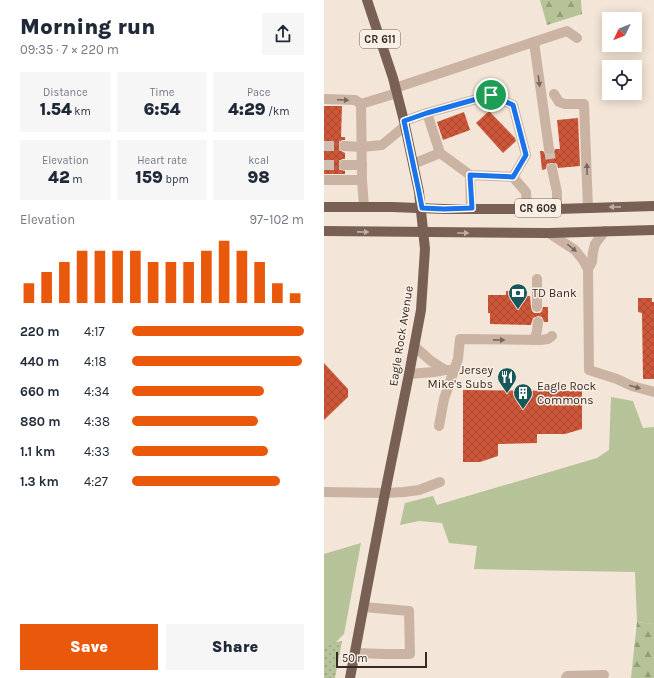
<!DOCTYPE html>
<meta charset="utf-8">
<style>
body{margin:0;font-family:Karla,sans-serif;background:#f6f6f7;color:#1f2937;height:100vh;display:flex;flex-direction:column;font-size:15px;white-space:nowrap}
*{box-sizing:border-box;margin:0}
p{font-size:13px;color:#747a83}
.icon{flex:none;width:22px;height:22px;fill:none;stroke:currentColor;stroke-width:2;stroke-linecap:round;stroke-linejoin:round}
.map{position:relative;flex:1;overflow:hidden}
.drawer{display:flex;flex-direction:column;background:#fff;width:324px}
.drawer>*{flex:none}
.needle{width:26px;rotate:227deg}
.controls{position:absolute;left:278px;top:12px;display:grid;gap:8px}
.controls a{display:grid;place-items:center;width:40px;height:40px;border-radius:0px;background:#fff;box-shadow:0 2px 10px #0003;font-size:20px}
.scale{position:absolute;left:12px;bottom:10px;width:91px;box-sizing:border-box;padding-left:4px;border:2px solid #362a25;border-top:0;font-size:11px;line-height:14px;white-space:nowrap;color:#362a25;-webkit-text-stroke:3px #faefe4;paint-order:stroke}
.pin{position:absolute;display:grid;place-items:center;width:34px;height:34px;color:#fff;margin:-17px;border:2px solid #fff;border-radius:50%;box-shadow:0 1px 4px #0007}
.round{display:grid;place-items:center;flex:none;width:42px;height:42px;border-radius:0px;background:#f6f6f7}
.summary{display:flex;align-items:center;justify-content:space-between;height:68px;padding:0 20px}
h1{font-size:22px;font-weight:800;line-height:30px}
.figures{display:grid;grid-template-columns:repeat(3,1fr);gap:6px;height:68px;padding:4px 20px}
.figures div{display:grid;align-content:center;border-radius:0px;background:#f6f6f7;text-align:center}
.figures b{font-size:17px;font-weight:800}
.figures small{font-size:11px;font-weight:400}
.figures p{font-size:11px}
.chart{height:112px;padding:8px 20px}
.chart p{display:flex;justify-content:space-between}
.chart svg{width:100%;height:72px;margin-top:4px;stroke:#ea580c;stroke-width:6}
.action{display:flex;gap:8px;margin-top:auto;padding:8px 20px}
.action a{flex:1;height:46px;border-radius:0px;background:#ea580c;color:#fff;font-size:16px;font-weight:800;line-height:46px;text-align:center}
.action a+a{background:#f6f6f7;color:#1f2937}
ul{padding:0 20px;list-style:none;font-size:13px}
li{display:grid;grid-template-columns:64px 48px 1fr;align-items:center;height:30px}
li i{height:10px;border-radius:5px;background:#ea580c}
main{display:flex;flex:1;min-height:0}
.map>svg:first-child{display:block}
.grass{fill:#b6c297}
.forest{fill:url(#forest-firs)}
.park{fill:url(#park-dots)}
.building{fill:url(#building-cross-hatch)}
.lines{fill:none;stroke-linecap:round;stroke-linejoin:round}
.minor-tunnel{stroke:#cdc0b3;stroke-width:10;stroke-dasharray:10 5;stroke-linecap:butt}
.minor{stroke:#cbb3a3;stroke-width:10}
.major{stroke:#796055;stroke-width:10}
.oneway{fill:#79685e}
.oneway2{fill:#c0afa4}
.route-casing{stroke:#fff;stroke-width:8}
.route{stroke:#1a73e8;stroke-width:5}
.labels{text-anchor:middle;stroke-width:3;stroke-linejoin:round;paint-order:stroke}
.shield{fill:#faefe4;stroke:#71655e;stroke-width:1}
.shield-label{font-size:11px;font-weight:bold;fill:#362a25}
.poi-label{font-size:12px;fill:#362a25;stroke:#faefe4;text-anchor:start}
.street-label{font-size:12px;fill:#362a25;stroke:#faefe4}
</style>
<main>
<section class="drawer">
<div class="summary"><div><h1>Morning run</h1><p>09:35 · 7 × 220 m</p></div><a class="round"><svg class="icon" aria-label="share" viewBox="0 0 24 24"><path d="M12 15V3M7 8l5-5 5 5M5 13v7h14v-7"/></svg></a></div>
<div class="figures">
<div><p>Distance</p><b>1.54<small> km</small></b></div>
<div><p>Time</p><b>6:54</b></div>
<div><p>Pace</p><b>4:29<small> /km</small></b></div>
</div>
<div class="figures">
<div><p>Elevation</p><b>42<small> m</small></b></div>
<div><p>Heart rate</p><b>159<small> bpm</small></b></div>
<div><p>kcal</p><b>98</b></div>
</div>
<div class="chart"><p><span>Elevation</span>97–102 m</p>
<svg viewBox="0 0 160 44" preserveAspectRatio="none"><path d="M5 44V32M15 44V25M25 44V19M35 44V12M45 44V12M55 44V12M65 44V12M75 44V19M85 44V19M95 44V19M105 44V12M115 44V6M125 44V12M135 44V19M145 44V32M155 44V38"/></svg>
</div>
<ul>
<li><b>220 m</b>4:17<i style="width:100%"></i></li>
<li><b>440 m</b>4:18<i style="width:99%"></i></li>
<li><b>660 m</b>4:34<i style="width:77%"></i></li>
<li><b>880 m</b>4:38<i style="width:73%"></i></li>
<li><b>1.1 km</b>4:33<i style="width:79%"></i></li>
<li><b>1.3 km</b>4:27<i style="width:86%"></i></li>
</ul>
<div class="action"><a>Save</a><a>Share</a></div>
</section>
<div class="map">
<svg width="330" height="678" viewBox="0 0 330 678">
<defs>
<pattern id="forest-firs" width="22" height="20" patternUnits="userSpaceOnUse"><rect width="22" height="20" fill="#b6c297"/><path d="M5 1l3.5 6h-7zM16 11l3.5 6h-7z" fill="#959e7b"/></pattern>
<pattern id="park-dots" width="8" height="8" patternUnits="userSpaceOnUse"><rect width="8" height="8" fill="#b6c297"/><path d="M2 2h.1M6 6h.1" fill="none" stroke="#959e7b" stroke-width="1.8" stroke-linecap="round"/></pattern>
<pattern id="building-cross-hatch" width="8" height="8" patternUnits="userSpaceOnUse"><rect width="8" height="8" fill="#ce573a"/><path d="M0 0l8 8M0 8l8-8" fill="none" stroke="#a84831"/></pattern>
</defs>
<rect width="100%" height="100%" fill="#f3e5d7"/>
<g class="grass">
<path d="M287,397L309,401L319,428L330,427V624L313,622L311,572L150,569L153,546L125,543L118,523L95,521L76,525L81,503L109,496L113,505L273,458L285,450Z"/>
<path d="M37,543L20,634L3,651L0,652V554Z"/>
</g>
<g class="forest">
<path d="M216,0H257L258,14L223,25Z"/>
<path d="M313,622L330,624V678H307Z"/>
</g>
<path class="park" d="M18,641L11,678H0V644Z"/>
<g class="building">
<path d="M0,106H18L17,137H21V140H18L16,142L15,146L17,151L21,153V159H18L16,161L15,165L17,170L21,171V174H0Z"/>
<path d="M165,111L191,138L192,141L179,153L152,123Z"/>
<path d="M140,112L146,130L119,140L113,122Z"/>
<path d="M254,118L256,166L234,168L233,164L227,163L223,164L222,169L218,170L216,151H219L222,155H226L229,154L231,149H236L233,120Z"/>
<path d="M182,291L200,292V296H206L207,307L208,311L210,313H216L218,311L219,307H224V322H220L218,317L214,316L209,318L207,325L166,324V313H164V295H182Z"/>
<path d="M314,298H328V302H330V379H319L318,313L314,312Z"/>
<path d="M0,363L24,389V397L0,420Z"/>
<path d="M139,390L258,391V429L241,434H213V443L174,444V456L156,462H139Z"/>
</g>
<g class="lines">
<g class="minor-tunnel">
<path d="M0,146H21"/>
<path d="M225,149L228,169"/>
<path d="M0,165H21"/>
</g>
<g class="minor">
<path d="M210,42L225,149"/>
<path d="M71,88L243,31L253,38"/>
<path d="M230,94L235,102L241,104H260L264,208"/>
<path d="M0,99L31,100L37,104"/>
<path d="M103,113L167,95L189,105L202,155L189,177"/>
<path d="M80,121L103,113L116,153L146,175L189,177L202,192L203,208"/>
<path d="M21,146L38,147L58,145L81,126"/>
<path d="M89,164L116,153"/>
<path d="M21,165H38"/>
<path d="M228,169L233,192V209"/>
<path d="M146,175L147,208"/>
<path d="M0,180H38"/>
<path d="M40,207L38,180L37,104L73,93"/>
<path d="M225,233L251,250L259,260L264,269L265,370L293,379L308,386L330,392"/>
<path d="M264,269L268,262L269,252L271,244L281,231"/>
<path d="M213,279V307"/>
<path d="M209,340C214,334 213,329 214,322"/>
<path d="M90,346L107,361L121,370"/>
<path d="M85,374L110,372L121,370H130"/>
<path d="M115,426L120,399L134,359L136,339L217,340L224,339L228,336"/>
<path d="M0,492L61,493L80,492L95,490L116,482"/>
<path d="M31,653L61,654H86L85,611L40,607"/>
<path d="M242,678L243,676L280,675"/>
</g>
<g class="major">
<path d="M0,207H68L120,209H233L330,206"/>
<path d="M0,231L225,233L330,230"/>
<path d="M26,678L61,493L85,374L97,310L101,249L95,192L80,121L69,78L43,0"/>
</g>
</g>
<defs><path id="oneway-solid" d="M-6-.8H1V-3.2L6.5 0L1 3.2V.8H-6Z"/></defs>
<g class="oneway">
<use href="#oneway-solid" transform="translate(215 81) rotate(82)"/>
<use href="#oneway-solid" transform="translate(19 100) rotate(3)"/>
<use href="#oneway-solid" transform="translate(263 169) rotate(-92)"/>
<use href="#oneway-solid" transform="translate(248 248) rotate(39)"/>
<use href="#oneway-solid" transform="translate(175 340) rotate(1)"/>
<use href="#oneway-solid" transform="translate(311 387) rotate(16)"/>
</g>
<g class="oneway2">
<use href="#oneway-solid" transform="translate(291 207) rotate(179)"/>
<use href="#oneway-solid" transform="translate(39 232) rotate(1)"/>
<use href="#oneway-solid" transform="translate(139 233)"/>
</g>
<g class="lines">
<g class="route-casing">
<path id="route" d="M167,95L189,105L202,155L189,177L146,175L148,208L120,209L98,208L95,192L80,121L103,113Z"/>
</g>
<use href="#route" class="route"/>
</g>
<defs>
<g id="bank-pin" transform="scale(1)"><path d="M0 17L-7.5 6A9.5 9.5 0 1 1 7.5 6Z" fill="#19585a" stroke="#faefe4"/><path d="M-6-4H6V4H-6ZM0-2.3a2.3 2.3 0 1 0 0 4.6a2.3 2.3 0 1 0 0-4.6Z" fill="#fff"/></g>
<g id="restaurant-pin" transform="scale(1)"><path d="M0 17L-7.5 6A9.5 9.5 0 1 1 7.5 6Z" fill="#19585a" stroke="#faefe4"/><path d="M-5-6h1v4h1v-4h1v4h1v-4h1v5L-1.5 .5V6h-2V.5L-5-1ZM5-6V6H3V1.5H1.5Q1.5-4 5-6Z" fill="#fff"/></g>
<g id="building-pin" transform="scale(1)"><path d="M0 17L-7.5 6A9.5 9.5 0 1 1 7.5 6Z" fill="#19585a" stroke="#faefe4"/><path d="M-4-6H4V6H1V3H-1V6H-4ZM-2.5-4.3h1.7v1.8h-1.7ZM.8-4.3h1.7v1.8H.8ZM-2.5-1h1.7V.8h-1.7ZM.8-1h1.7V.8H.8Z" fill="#fff"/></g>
</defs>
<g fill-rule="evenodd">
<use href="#bank-pin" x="194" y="293"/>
<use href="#restaurant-pin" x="183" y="377"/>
<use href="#building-pin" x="199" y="393"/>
</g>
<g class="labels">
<g class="shield">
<rect x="36" y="30" width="40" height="18" rx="3"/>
<rect x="191" y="199" width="46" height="18" rx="3"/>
</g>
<g class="shield-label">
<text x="56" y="43">CR 611</text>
<text x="214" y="212">CR 609</text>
</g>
<g class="poi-label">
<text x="208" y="297">TD Bank</text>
<text x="169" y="374" text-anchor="end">Jersey<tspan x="169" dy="14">Mike's Subs</tspan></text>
<text x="213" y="390">Eagle Rock<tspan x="213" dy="14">Commons</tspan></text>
</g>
<g class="street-label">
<text transform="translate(77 336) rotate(-81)" y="4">Eagle Rock Avenue</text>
</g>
</g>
</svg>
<div class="controls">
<a><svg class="needle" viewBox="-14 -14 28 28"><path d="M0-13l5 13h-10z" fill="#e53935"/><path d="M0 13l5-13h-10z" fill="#747a83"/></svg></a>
<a><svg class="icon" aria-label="locate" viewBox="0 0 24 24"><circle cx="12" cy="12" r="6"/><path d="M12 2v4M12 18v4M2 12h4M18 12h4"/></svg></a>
</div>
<div class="scale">50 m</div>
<div class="pin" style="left:167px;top:95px;background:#1e9e55"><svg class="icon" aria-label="arrive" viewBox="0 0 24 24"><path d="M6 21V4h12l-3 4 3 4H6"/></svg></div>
</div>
</main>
